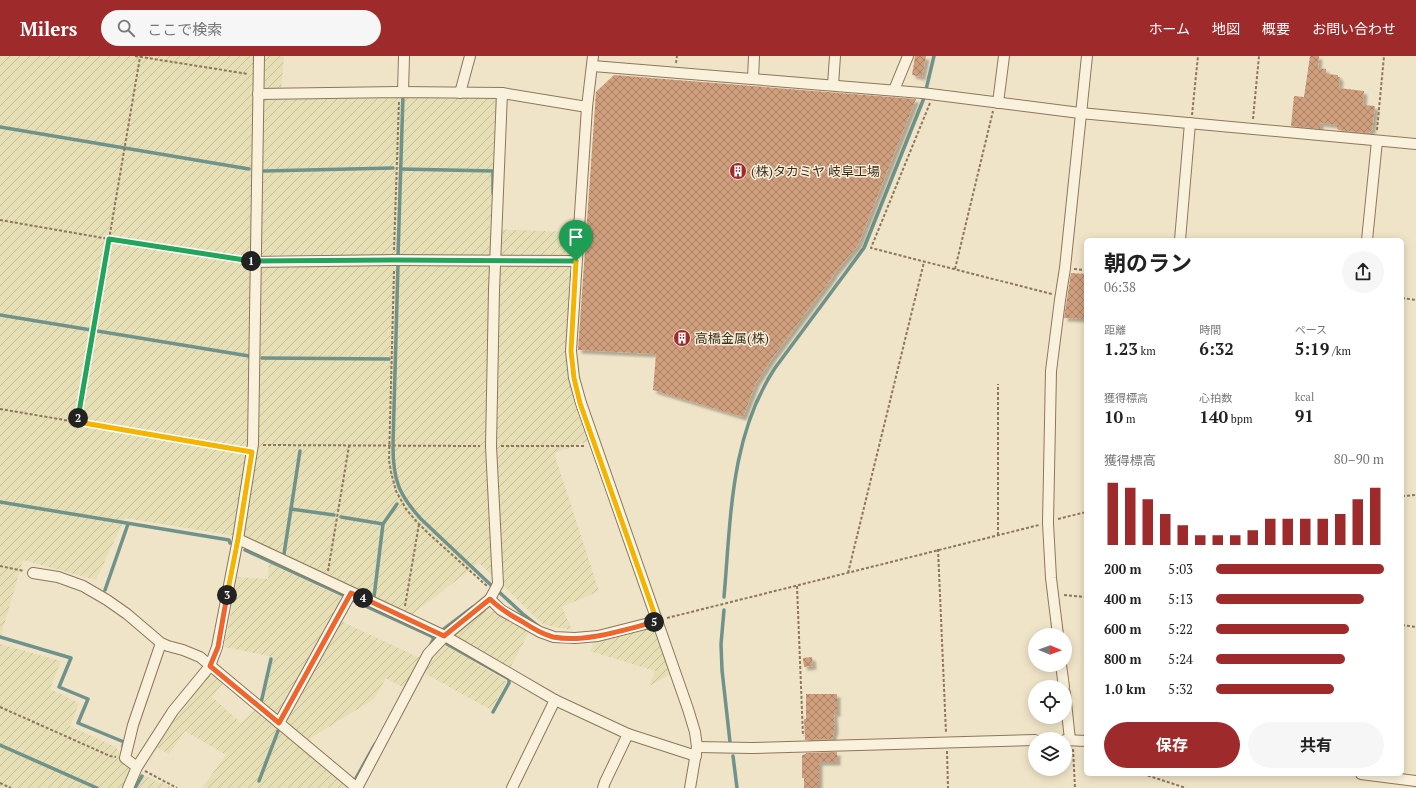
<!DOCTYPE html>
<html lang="ja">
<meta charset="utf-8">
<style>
body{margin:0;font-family:"PT Serif","Noto Sans JP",serif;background:#f6f6f6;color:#222;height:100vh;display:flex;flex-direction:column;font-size:15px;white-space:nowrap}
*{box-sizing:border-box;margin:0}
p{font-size:13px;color:#767676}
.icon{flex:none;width:22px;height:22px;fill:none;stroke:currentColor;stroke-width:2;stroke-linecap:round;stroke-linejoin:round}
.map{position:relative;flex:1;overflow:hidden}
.side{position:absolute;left:1084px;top:182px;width:320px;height:538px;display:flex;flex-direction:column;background:#fff;border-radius:6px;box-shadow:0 2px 10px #0003}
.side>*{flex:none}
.needle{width:26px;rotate:91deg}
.tools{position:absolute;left:1028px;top:572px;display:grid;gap:8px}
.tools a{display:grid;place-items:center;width:44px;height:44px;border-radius:50%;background:#fff;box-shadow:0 2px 10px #0003;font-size:20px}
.pin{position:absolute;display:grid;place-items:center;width:34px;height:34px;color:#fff;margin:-41px -17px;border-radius:50% 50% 50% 0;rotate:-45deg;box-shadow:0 0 4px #0007}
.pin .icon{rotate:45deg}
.km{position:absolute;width:20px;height:20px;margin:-10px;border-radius:50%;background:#222;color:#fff;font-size:11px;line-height:20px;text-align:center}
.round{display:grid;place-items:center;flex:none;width:42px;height:42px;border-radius:21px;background:#f6f6f6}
.summary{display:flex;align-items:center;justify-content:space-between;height:68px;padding:0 20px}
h1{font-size:22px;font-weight:700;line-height:30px}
.metrics{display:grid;grid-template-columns:repeat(3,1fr);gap:6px;height:68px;padding:4px 20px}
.metrics div{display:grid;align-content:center}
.metrics b{font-size:17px;font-weight:700}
.metrics small{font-size:11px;font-weight:400}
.metrics p{font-size:11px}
.chart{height:112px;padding:8px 20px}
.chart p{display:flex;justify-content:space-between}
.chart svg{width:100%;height:72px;margin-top:4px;stroke:#9e2a2b;stroke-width:6}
.cta{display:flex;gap:8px;margin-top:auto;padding:8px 20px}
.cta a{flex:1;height:46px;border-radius:24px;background:#9e2a2b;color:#fff;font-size:16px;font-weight:700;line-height:46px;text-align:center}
.cta a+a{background:#f6f6f6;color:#222}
ul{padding:0 20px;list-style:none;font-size:13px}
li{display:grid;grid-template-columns:64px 48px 1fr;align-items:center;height:30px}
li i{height:10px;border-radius:5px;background:#9e2a2b}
header{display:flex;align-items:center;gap:24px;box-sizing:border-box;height:56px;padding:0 20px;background:#9e2a2b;color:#fff}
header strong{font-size:19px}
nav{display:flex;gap:22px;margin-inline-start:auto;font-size:14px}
.search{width:280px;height:36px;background:#f6f6f6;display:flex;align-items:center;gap:10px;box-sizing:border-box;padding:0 14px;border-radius:22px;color:#767676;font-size:15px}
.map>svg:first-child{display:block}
.farmland{fill:url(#farmland-furrows)}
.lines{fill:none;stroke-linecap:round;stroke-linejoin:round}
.stream{stroke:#6f938a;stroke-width:3.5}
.building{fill:url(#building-cross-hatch);filter:url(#shadow)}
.minor-casing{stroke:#8d765c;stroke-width:12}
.path{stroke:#8d765c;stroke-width:2;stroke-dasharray:3 2;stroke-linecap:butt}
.minor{stroke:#faf1dc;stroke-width:10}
.split-1-casing{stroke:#fff;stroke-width:8}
.split-2-casing{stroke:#fff;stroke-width:8}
.split-3-casing{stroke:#fff;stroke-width:8}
.split-4-casing{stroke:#fff;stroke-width:8}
.split-5-casing{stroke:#fff;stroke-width:8}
.split-6-casing{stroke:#fff;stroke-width:8}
.split-1{stroke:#22a559;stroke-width:5}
.split-2{stroke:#22a559;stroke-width:5}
.split-3{stroke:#f5b400;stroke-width:5}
.split-4{stroke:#f0652b;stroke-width:5}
.split-5{stroke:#f0652b;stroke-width:5}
.split-6{stroke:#f5b400;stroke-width:5}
.labels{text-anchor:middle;stroke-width:3;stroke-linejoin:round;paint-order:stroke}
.poi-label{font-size:13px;fill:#3d2e20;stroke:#f7eed8;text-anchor:start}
</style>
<header>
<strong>Milers</strong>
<div class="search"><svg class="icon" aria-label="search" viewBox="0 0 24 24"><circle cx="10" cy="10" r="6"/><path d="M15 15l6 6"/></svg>ここで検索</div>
<nav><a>ホーム</a><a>地図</a><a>概要</a><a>お問い合わせ</a></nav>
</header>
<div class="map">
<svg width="1416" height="732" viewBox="0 0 1416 732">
<defs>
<pattern id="farmland-furrows" width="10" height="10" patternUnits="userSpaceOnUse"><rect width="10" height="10" fill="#e6deb5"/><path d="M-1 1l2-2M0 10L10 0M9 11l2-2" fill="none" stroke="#c6bf9b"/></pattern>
<pattern id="building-cross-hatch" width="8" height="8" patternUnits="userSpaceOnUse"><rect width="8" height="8" fill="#cf9f7d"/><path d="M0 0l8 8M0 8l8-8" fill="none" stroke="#a98266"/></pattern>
<filter id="shadow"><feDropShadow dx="3.5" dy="3.5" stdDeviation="1" flood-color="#0004"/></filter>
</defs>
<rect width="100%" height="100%" fill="#f0e4c8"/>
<g class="farmland">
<path d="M0,0H254L253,43L499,41L496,113L490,173L574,176L568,263L567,301L589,385L554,397L599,535L562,551L572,574L544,569L479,507L410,560L247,482L125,462L96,524L23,504L0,583Z"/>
<path d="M265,0H284L281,35H264Z"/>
<path d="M269,507L345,543L279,663L263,650L273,601L224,591L238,521L268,523Z"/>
<path d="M485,554L504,558L529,576L509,614L452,581V577Z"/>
<path d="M341,565L420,602L404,632L386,622L374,643L306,685L286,668Z"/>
<path d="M654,571L671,618L649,630L655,615L590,595L594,586Z"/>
<path d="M442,587L507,626L491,654L424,617Z"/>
<path d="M0,588L61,605L50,633L79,647L70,670L116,691L130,714L122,732H0Z"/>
<path d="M208,620H215L223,627L212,641L241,667L255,653L348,732H202L226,699L185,675L169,698L156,691L184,652Z"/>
<path d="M144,719L160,727L161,726L173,732H138Z"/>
</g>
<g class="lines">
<g class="stream">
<path d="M0,71L249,113"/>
<path d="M401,113L493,115V137"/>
<path d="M264,115L393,112"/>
<path d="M398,200L403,39"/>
<path d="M0,259L249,300"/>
<path d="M262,302L389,303"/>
<path d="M393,388L398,208"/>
<path d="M393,391C393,424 399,439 421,463L493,531"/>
<path d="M0,446L229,484L230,487"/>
<path d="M291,453L334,459"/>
<path d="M341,461L383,468"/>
<path d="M245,494L345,540"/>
<path d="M284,498L300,395"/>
<path d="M105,534L128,468"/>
<path d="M498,535L524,559L538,570"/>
<path d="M374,541L383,468L397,448"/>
<path d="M724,541C731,462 730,380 775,312L864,192L924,42L934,0"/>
<path d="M349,544L350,543L431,580L434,582L430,590"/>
<path d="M724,554L721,588L722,614L730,686"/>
<path d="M444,573L473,551"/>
<path d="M0,581L71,602L59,631L88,643L78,667L124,686L123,690"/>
<path d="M447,588L509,623V627L493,656"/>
<path d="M261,647L271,603"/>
<path d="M0,689L97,732"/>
<path d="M733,700L737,732"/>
<path d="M355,724L375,688"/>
<path d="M259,725L278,675"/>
<path d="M135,732L142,720"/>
</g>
</g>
<g class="building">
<path d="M915,0H926L922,21L912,19Z"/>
<path d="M1310,0H1319L1318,12L1326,13V18L1338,19V21H1340L1339,32L1364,35L1363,49L1375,50L1372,74L1368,77L1338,74V73H1337V69L1320,67V73L1291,70L1294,40L1304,41Z"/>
<path d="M614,19L916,43L858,189L833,219H834L773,301L756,327L743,361L653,334L656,298L578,294L596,36Z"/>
<path d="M1071,217L1086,218V263L1064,262Z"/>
<path d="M812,601L813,610L804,611L803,602Z"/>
<path d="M806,638H837V657H834L835,673L832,683L805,684L804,663H806Z"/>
<path d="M837,696V706H819V732H804V722H802V699L806,698V697Z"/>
</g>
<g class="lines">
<g class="minor-casing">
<g id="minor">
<path d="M593,0L587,51L571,295L574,322L581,347L688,653L695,676L697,691L690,732"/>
<path d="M593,10L922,37L1080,57L1416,88"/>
<path d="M753,23L754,0"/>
<path d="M833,29L835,0"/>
<path d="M894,34L908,0"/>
<path d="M403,36L404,0"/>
<path d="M460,37L470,0"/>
<path d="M258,38L399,36L502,37L587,51"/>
<path d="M998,47L1004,0"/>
<path d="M1180,184L1190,67"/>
<path d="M1367,184L1377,85"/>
<path d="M255,206L394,204L576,205"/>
<path d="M238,483L445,580L555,644L628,678L696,700"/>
<path d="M33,517L58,521L83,530L107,544L127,558L161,587L168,590L183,594L200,601L357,732"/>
<path d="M490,543L501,554L540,576L554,581L575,582L598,580L657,565"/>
<path d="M1058,579L1051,522L1048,467L1051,315L1060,244L1065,212L1087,0"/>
<path d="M1061,609L1064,631"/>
<path d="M1065,637L1070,684"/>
<path d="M279,667L351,537"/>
<path d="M1065,684L1086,685"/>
<path d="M697,691L752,692L1035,684"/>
<path d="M137,711L125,702L133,669L161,587"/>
<path d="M1361,718L1416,725"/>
<path d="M128,732L137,711L173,655L210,610L217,591L238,483L253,388L259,0"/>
<path d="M357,732L428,598L445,580L490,543L498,528L491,390L494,234L502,37"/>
<path d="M512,732L555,644"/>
<path d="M603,732L605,726L628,678"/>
</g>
</g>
<g class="path">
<path d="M135,0L248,18"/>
<path d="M676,7L677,0"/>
<path d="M930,47L871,192L1052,238"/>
<path d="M1192,59L1198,0"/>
<path d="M1253,63L1259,0"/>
<path d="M1377,74L1384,0"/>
<path d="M0,164L109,183L246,204"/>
<path d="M394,194L399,45"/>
<path d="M955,213L993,55"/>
<path d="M1074,213L1086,214"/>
<path d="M394,215L389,404L391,416L396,435L406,453L416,465L429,478L487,530"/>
<path d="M1402,242L1416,244"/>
<path d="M0,353L241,394"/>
<path d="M78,366L140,1"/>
<path d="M263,389L480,390"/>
<path d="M501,390H586"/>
<path d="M1402,440L1416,439"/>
<path d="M1058,463L1086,456"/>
<path d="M998,479V328"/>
<path d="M938,493L946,677"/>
<path d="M0,510L24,515"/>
<path d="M328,515L349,390"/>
<path d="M848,517L924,206"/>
<path d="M797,530L803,680"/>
<path d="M1064,539L1086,541"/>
<path d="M405,550L419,468"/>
<path d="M667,562L1039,469"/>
<path d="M1402,569L1416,571"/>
<path d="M0,651L110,700L116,701"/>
<path d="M1073,693L1075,732"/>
<path d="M947,695L948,732"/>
<path d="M145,715L177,732"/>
<path d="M1143,718L1186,732"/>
<path d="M0,727L11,732"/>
</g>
<use href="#minor" class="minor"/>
</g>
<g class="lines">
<g class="split-1-casing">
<path id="split-1" d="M251,205L394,204L576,205"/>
</g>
<g class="split-2-casing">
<path id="split-2" d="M78,362L109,183L251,205"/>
</g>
<g class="split-3-casing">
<path id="split-3" d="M78,362V366L252,396L238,483L227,539"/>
</g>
<g class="split-4-casing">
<path id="split-4" d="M227,539L218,591L210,610L279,667L351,537L363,542"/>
</g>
<g class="split-5-casing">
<path id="split-5" d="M363,542L444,580L490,543C500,553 510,559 523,566C532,572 542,578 553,581C584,587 624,574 654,566"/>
</g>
<g class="split-6-casing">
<path id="split-6" d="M576,205L571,295L574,322L580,347L657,565L654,566"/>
</g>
<use href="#split-1" class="split-1"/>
<use href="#split-2" class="split-2"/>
<use href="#split-3" class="split-3"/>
<use href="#split-4" class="split-4"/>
<use href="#split-5" class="split-5"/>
<use href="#split-6" class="split-6"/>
</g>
<defs>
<g id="building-disc" transform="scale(0.9)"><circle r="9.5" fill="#9e2a2b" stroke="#f7eed8"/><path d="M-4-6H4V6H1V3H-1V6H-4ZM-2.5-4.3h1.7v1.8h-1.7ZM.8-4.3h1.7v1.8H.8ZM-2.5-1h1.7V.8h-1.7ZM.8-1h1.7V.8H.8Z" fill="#fff"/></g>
</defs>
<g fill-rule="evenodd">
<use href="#building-disc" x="738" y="115"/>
<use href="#building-disc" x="682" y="282"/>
</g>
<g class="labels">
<g class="poi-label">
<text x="751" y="120">(株)タカミヤ 岐阜工場</text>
<text x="695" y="287">高橋金属(株)</text>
</g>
</g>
</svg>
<div class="tools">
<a><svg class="needle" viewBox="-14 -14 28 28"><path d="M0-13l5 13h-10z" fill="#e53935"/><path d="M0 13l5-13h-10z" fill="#767676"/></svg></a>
<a><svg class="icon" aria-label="locate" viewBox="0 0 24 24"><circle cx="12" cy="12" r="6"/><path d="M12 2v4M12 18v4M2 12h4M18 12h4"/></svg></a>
<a><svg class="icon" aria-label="layers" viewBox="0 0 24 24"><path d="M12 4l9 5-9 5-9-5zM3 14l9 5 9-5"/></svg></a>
</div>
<div class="pin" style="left:576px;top:205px;background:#1e9e55"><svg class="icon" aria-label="arrive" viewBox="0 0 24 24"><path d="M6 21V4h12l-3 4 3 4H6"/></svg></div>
<b class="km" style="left:251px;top:205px">1</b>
<b class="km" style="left:78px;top:362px">2</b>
<b class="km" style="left:227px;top:539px">3</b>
<b class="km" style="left:363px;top:542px">4</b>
<b class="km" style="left:654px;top:566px">5</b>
<section class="side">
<div class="summary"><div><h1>朝のラン</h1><p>06:38</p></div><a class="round"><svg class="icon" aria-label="share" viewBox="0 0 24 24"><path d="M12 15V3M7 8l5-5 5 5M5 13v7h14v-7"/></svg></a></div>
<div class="metrics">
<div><p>距離</p><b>1.23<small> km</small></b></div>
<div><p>時間</p><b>6:32</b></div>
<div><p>ペース</p><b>5:19<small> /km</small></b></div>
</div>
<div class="metrics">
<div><p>獲得標高</p><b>10<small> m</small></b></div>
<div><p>心拍数</p><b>140<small> bpm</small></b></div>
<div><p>kcal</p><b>91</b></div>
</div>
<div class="chart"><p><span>獲得標高</span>80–90 m</p>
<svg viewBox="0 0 160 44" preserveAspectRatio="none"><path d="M5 44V6M15 44V9M25 44V16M35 44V25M45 44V32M55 44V38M65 44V38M75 44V38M85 44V35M95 44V28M105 44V28M115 44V28M125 44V28M135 44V25M145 44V16M155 44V9"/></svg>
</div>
<ul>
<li><b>200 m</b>5:03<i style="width:100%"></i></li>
<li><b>400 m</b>5:13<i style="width:88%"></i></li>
<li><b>600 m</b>5:22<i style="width:79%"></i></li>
<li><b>800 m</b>5:24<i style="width:77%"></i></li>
<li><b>1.0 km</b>5:32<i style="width:70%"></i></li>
</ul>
<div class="cta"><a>保存</a><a>共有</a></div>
</section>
</div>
